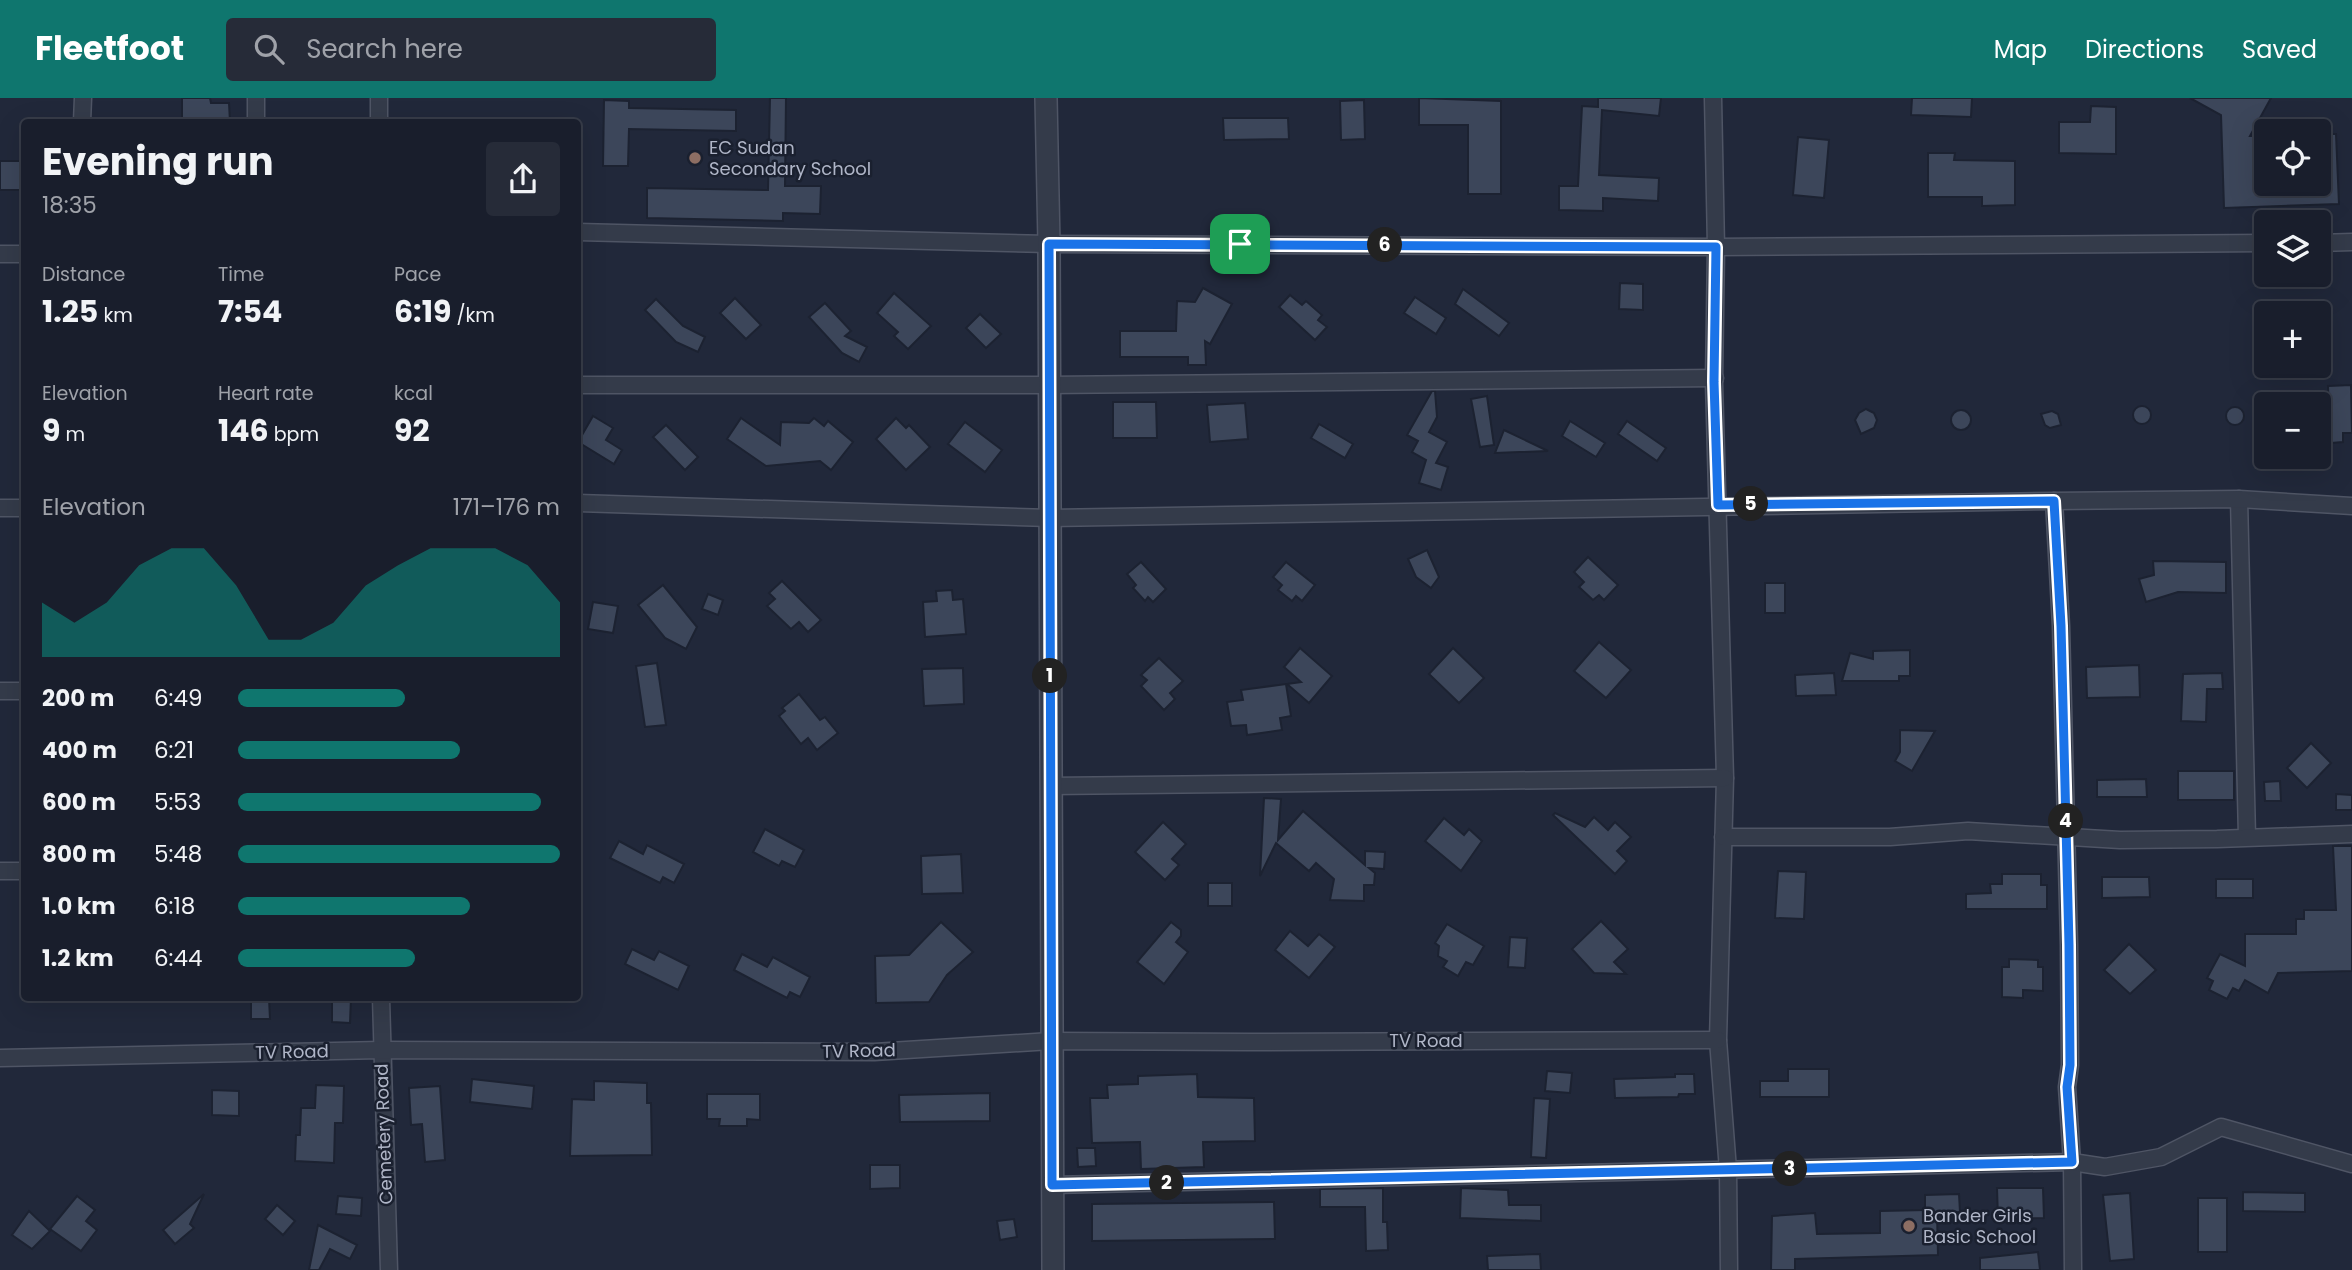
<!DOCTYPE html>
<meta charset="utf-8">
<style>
body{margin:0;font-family:Poppins,sans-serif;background:#262b38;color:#f1f3f6;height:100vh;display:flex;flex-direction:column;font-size:26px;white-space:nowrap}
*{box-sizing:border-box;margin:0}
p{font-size:23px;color:#9fa2a9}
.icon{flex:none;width:38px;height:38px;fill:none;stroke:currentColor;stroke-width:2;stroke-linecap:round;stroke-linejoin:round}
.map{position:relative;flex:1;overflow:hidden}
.drawer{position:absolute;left:21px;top:21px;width:560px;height:882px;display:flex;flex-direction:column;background:#191e2c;border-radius:7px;box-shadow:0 7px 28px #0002,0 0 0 2px #373c48}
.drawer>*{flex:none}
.buttons{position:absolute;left:2254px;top:21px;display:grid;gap:14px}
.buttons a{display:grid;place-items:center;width:77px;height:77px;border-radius:7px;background:#191e2c;box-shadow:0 7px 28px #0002,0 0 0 2px #373c48;font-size:35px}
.pin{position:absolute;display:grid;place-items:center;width:60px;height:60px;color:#fff;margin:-30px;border-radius:14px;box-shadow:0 4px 10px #0006}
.km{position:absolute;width:35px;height:35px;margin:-18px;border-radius:50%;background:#222;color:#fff;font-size:19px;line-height:35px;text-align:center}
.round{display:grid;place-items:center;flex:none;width:74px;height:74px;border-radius:7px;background:#262b38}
.overview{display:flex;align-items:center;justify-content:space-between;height:119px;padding:0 21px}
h1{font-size:38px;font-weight:700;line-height:52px}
.stats{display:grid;grid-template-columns:repeat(3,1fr);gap:10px;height:119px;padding:7px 21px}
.stats div{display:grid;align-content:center}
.stats b{font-size:30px;font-weight:700}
.stats small{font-size:19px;font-weight:400}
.stats p{font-size:19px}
.chart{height:196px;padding:14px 21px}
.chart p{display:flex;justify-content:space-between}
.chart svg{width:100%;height:126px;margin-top:7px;fill:#0f766e;opacity:.7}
ul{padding:0 21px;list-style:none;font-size:23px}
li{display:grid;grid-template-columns:112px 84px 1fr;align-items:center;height:52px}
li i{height:18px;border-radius:9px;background:#0f766e}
header{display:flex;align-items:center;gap:42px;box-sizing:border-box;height:98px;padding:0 35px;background:#0f766e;color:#fff}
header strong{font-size:33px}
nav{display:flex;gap:38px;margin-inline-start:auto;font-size:24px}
.search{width:490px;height:63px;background:#262b38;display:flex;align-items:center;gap:18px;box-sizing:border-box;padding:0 24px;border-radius:7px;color:#9fa2a9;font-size:26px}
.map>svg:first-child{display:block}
.building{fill:#3c465a;stroke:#1c2231;stroke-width:2}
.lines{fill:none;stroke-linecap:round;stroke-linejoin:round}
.minor-casing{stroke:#4f5565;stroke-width:19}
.tertiary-casing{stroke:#4f5565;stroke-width:24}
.minor{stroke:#343b4a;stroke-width:16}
.tertiary{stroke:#343b4a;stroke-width:21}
.route-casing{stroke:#fff;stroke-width:14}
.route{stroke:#1a73e8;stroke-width:9}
.education-dot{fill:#8d6e63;stroke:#1a202f;stroke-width:2.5}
.labels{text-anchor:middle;stroke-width:5;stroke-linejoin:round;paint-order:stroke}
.poi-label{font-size:18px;fill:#afb5c7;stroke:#1a202f;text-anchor:start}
.street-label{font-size:18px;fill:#afb5c7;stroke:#1a202f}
</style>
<header>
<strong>Fleetfoot</strong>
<div class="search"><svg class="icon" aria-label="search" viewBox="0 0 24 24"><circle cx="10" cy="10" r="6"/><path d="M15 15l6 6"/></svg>Search here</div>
<nav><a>Map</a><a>Directions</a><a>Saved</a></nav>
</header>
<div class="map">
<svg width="2352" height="1172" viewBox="0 0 2352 1172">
<rect width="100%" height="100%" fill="#21283a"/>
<g class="building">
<path d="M182,0H210L211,5H229L230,24H182Z"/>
<path d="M770,0H786L785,88H821L820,116L783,115V123L647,120V90L768,92Z"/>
<path d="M1419,0L1501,3V96H1468V27H1419Z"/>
<path d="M1598,0H1661L1659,18L1602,12L1599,77L1659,80L1658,103L1603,100V113L1559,112V88H1578L1582,8L1598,9Z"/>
<path d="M1912,0H1972L1971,19L1911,17Z"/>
<path d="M2190,0H2271L2250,38H2266V86H2319V36H2336L2339,106L2224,110L2221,17Z"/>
<path d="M604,2L629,3V10L736,12V33L629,31L628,68H603Z"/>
<path d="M1364,2L1365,41L1341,42L1340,3Z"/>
<path d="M2091,8L2116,9V56L2059,55V24H2090Z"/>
<path d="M1223,20H1288L1289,41L1224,42Z"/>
<path d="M1798,39L1829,42L1824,100L1793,97Z"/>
<path d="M1928,55H1955L1954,62L2015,63V107L1982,108V99H1928Z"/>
<rect x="0" y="63" width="24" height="29"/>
<path d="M1620,185L1643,186V212L1619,211Z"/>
<path d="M1203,190L1232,206L1210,246L1205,243L1206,267H1188V259H1120V233H1176L1177,203L1195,204Z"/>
<path d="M1463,191L1509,225L1499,238L1455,206Z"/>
<path d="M894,195L931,228L908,251L894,238L898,234L877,215Z"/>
<path d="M1290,197L1302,207L1306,203L1322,217L1318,222L1327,229L1315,242L1279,209Z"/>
<path d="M1415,199L1446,220L1436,236L1404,215Z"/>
<path d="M735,200L761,227L746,241L720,215Z"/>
<path d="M656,201L683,228L705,239L698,254L676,244L645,212Z"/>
<path d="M825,205L851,233L845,238L867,249L859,264L842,255L809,219Z"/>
<path d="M980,216L1001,236L986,250L966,230Z"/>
<path d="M2351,287L2352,335H2343V344L2319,346V318L2329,317L2328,288Z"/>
<path d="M1432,293H1435L1437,319L1429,334L1447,344L1436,365L1448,369L1441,392L1419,385L1426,362L1412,354L1418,343L1407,337Z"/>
<path d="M1487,298L1494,347L1480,349L1471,301Z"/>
<path d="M1113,304H1156L1157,340H1113Z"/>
<path d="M1245,305L1248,341L1210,344L1207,307Z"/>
<circle cx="2142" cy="317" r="9"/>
<circle cx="2235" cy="318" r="9"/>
<path d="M1866,311L1874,315L1877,322L1874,330L1861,336L1855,322L1859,315Z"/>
<circle cx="1961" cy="322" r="10"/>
<path d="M2052,313L2058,316L2061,327L2050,330L2045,327L2041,316Z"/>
<path d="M593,318L613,330L606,342L622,352L614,366L578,344Z"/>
<path d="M741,320L780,347L781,324L809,325L814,320L824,328L828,323L853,344L831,372L820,363L766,368L727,341Z"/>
<path d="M896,320L906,330L909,327L930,349L906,372L876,341Z"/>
<path d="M1570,323L1605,345L1596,359L1562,338Z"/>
<path d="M1627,323L1666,350L1657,363L1618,336Z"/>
<path d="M965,324L1002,352L985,374L948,346Z"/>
<path d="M1319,326L1353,346L1345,360L1311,340Z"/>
<path d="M666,327L698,359L685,372L653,339Z"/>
<path d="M1504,332L1548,353L1495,355Z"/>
<path d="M1427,452L1439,479L1431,490L1416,479L1408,461Z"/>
<path d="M1588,459L1618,487L1604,502L1599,497L1593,502L1579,489L1584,484L1574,474Z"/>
<path d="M2153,463L2226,464V495L2178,494L2146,504L2139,481L2154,477Z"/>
<path d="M1141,464L1166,491L1153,504L1148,499L1145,503L1133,490L1136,487L1127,476Z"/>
<path d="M1286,464L1315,487L1302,503L1296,498L1292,503L1278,492L1282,487L1273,479Z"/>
<path d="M782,483L821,522L808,534L799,524L791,531L767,508L775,501L769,495Z"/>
<rect x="1765" y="485" width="20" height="30"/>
<path d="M663,487L697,529L686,551L665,540L638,507Z"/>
<path d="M952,492L953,502L963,501L966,536L925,539L923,504L937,503L936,493Z"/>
<path d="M708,496L723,502L718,517L702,511Z"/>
<path d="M593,504L618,508L613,535L588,531Z"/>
<path d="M1599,544L1631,572L1606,600L1574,573Z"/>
<path d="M1300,550L1332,578L1309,605L1287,586L1301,584L1284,569Z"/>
<path d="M1453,550L1484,580L1459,605L1429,576Z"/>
<path d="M1910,552V578H1899V583H1842L1850,555L1873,561V553Z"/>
<path d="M1159,560L1183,583L1170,595L1175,601L1164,612L1141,588L1147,582L1141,577Z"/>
<path d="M657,565L666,627L645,629L636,568Z"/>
<path d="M2139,567L2140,599L2087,600L2086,569Z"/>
<path d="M963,570L964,606L924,608L922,571Z"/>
<path d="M1834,575L1836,597L1796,598L1795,577Z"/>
<path d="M2222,575L2223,591H2207L2206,624L2181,623L2183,576Z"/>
<path d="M1286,586L1291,618L1280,620L1282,632L1247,637L1246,627L1231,628L1227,604L1243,602L1241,592Z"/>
<path d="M799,596L820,622L825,619L838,635L817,652L808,640L801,646L779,618L785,613L782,610Z"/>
<path d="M1900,632L1935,633L1912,673L1895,663L1900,654Z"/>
<path d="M2311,645L2331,665L2307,690L2287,670Z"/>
<rect x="2178" y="673" width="56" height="29"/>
<path d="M2146,681L2147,699H2097V682Z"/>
<path d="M2280,683L2281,703H2265L2264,684Z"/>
<path d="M2336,696L2352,697V712H2336Z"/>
<path d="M1264,700L1281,701L1278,742L1303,713L1365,767V753L1385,754L1384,771L1369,770L1375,775L1374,787H1364V803L1330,802L1334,781L1316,765L1309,773L1276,745L1260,778Z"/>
<path d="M1555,715L1585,729L1594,719L1608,732L1615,724L1631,739L1617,753L1627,763L1615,776L1553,717Z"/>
<path d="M1444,720L1464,737L1469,731L1482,743L1461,773L1425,743Z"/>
<path d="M1163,724L1186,746L1172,761L1179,767L1165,782L1135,754Z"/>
<path d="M765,731L804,752L795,769L782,763L779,768L753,754Z"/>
<path d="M619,743L643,756L647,747L684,766L674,785L663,779L660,785L610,760Z"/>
<path d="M2333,748H2352V873L2278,875L2268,895L2245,882L2239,893L2233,890L2227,901L2209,892L2213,883L2207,880L2220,856L2245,868V836H2296V821H2304V812H2336Z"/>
<path d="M961,756L963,795L922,796L921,758Z"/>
<path d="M1778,773L1806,774L1804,821L1775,820Z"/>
<path d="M2002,776H2041V787H2047V811H1966V796L1991,795L1990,786H2002Z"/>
<path d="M2102,779H2149L2150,799L2102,800Z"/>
<rect x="2216" y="781" width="37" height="19"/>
<rect x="1208" y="785" width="24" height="23"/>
<path d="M1601,823L1628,851L1614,864L1626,876L1594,875L1572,851Z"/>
<path d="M941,824L973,854L947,877L929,904L876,905L875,858L909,857Z"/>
<path d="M1171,824L1181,832V838L1176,844L1188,854L1164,886L1137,864Z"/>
<path d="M1447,826L1484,848L1473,867L1466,864L1458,878L1443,869L1447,863L1438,858L1439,848L1435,845Z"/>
<path d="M1290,833L1308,848L1319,836L1335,849L1309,880L1275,852Z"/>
<path d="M1510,839L1527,840L1525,870L1508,869Z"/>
<path d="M2129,846L2156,872L2130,896L2104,872Z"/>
<path d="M632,851L654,862L659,853L689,868L678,892L625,866Z"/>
<path d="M742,856L767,869L773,859L810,879L800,899L790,894L787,900L734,872Z"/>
<path d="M2009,861L2038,862V869H2043V893L2023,892V900L2002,899V869H2009Z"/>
<path d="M251,900H269L270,921H251Z"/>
<path d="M332,900H351L350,925L332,924Z"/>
<path d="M1788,971H1829V999H1760V983H1788Z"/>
<path d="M1547,973L1572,975L1570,995L1545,993Z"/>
<path d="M1197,976L1198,999L1254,1000L1255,1043L1203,1044L1204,1069L1141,1071L1140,1044L1092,1045L1090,1000H1108L1107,987L1138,986V978Z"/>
<path d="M1675,976H1694L1695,996H1679L1678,999L1615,1000L1614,981L1675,979Z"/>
<path d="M472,981L534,988L532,1011L470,1004Z"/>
<path d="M594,983L647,985V1005H651L652,1057L570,1058L572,1001L594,1002Z"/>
<path d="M316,987L344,988L343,1025H335L334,1065L295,1063L296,1037H300L301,1010H315Z"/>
<path d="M440,988L445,1062L425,1064L422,1026L411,1027L409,990Z"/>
<path d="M212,992L239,993V1018L212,1017Z"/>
<path d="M990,995V1023L900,1024L899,997Z"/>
<path d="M707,996H760V1022L747,1021V1028H719L720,1021H707Z"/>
<path d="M1534,1000L1550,1001L1546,1060L1531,1059Z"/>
<path d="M1077,1050H1095L1096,1068L1078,1069Z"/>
<path d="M870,1067H900V1090L870,1091Z"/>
<path d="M1383,1090V1124H1387L1388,1152L1366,1153L1365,1109H1320V1091Z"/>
<path d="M1461,1090L1508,1092L1509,1107H1541V1123L1460,1120Z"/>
<path d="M1997,1090H2043L2044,1120L1998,1121Z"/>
<path d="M2243,1094L2305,1095V1114L2243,1113Z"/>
<path d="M2130,1095L2134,1161L2110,1163L2103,1097Z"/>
<path d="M204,1096L190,1126L194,1130L175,1146L163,1132Z"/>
<path d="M1959,1096L1960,1114L1937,1115L1938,1157L1795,1161V1172H1771L1772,1118L1815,1115L1817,1136L1880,1135V1113L1925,1112V1097Z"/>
<path d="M77,1098L95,1112L86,1123L97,1132L81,1153L50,1131Z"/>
<path d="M338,1098L362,1100L361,1118L336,1116Z"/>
<rect x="2198" y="1100" width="29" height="54"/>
<path d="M1274,1104L1275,1141L1092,1143V1106Z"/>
<path d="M277,1107L295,1123L283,1137L265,1121Z"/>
<path d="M29,1113L50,1133L32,1151L12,1137Z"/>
<path d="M1014,1121L1017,1139L1000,1142L997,1123Z"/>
<path d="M318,1127L357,1147L350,1161L330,1151L319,1172H309Z"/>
<path d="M2038,1154L2040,1172H1980V1160Z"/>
<path d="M1540,1156L1541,1172H1488L1487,1158Z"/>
</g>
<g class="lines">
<g class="minor-casing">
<g id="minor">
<path d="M379,0V24"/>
<path d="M1713,0L1716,149L1714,284L1725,680L1718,942L1728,1072L1729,1172"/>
<path d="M82,24L83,0"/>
<path d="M256,24V0"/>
<path d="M578,134L1049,146L1716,149L2266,145"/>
<path d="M2319,145L2352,144"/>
<path d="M0,156H24"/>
<path d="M578,287H1049L1715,280"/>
<path d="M2239,401L2247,739"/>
<path d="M2054,403L2061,528L2069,847L2070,967L2067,989L2072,1064L2073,1172"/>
<path d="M578,405L1050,420L2054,403L2239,401L2352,408"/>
<path d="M0,410H24"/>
<path d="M0,593H24"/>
<path d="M1051,688L1725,680"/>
<path d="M1723,739H1890L1968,733L2120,742L2217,741L2352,736"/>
<path d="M0,773H24"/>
<path d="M381,900L389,1172"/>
<path d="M0,960L381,952L874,954L1051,943L1248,944L1718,942"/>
<path d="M1052,1087L2072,1064L2105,1069L2161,1059L2221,1029L2352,1066"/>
</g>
</g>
<g class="tertiary-casing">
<path id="tertiary" d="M1046,0L1049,146L1053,1172"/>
</g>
<use href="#minor" class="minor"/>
<use href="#tertiary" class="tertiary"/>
</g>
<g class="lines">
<g class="route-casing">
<path id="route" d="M1049,146L1716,149L1714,284L1718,407L2054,403L2061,528L2069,847L2070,967L2067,989L2072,1064L1052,1087Z"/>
</g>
<use href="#route" class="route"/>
</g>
<g class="education-dot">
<circle cx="695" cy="60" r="7"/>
<circle cx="1909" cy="1128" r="7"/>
</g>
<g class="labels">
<g class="poi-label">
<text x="709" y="56">EC Sudan<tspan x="709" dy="21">Secondary School</tspan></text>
<text x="1923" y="1124">Bander Girls<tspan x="1923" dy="21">Basic School</tspan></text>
</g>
<g class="street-label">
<text x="1426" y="949">TV Road</text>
<text transform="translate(859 953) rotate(-1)" y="6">TV Road</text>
<text transform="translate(292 954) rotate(-1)" y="6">TV Road</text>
<text transform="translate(384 1036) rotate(-92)" y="6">Cemetery Road</text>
</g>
</g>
</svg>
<div class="buttons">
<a><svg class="icon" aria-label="locate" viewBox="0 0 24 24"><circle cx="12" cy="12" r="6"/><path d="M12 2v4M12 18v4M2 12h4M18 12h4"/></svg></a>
<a><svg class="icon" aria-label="layers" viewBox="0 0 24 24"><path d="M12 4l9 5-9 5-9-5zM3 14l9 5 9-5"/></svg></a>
<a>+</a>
<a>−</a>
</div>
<div class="pin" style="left:1240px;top:146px;background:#1e9e55"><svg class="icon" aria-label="arrive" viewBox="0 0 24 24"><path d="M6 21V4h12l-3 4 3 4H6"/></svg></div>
<b class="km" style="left:1050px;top:578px">1</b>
<b class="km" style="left:1167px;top:1085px">2</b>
<b class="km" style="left:1790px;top:1071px">3</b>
<b class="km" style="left:2066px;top:723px">4</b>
<b class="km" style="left:1751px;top:406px">5</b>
<b class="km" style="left:1385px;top:147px">6</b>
<section class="drawer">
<div class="overview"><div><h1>Evening run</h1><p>18:35</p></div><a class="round"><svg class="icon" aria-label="share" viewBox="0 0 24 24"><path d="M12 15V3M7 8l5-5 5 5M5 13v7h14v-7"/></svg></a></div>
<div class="stats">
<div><p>Distance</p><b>1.25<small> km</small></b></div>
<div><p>Time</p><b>7:54</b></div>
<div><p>Pace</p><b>6:19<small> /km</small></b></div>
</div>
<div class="stats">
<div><p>Elevation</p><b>9<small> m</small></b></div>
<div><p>Heart rate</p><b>146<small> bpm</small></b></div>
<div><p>kcal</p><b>92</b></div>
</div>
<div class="chart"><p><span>Elevation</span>171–176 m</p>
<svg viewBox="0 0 160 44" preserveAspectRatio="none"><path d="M0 44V25L10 32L20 25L30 12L40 6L50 6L60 19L70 38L80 38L90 32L100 19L110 12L120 6L130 6L140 6L150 12L160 25V44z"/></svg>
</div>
<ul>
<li><b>200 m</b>6:49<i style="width:52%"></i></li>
<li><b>400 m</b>6:21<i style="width:69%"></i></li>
<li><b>600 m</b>5:53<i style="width:94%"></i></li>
<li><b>800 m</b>5:48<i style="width:100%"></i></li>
<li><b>1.0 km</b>6:18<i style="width:72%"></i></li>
<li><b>1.2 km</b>6:44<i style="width:55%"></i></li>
</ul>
</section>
</div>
